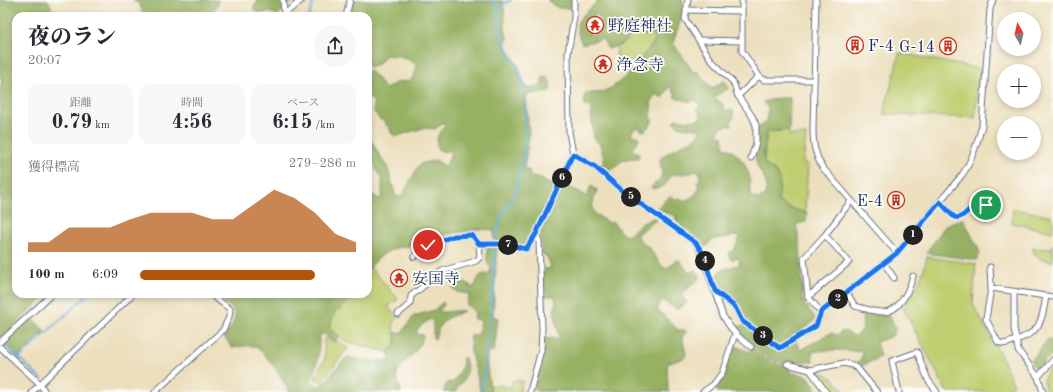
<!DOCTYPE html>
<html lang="ja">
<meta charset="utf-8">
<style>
body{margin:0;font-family:"Old Standard TT","Noto Serif JP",serif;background:#f7f7f7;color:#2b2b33;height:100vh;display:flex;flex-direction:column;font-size:15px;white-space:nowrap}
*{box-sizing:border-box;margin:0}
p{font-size:13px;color:#7c7c81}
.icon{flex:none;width:22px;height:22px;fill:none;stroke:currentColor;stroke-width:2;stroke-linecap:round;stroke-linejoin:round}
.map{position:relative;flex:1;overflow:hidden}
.details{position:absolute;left:12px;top:12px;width:360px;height:286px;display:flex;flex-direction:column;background:#fff;border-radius:12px;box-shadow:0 2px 6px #0003}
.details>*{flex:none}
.needle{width:26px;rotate:352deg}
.controls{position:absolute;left:997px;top:12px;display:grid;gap:8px}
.controls a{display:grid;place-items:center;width:44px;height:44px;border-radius:50%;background:#fff;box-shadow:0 2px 6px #0003;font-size:20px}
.pin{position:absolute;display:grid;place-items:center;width:34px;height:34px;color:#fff;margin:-17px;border:2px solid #fff;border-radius:50%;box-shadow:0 1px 4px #0007}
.km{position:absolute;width:20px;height:20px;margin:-10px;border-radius:50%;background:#222;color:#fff;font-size:11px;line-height:20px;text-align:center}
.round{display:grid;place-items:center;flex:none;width:42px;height:42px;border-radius:21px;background:#f7f7f7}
.overview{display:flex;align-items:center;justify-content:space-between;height:68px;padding:0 16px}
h1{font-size:22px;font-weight:800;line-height:30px}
.metrics{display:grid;grid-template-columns:repeat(3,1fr);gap:6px;height:68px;padding:4px 16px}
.metrics div{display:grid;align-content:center;border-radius:10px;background:#f7f7f7;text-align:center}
.metrics b{font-size:20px;font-weight:800}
.metrics small{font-size:11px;font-weight:400}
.metrics p{font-size:11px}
.chart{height:112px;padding:8px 16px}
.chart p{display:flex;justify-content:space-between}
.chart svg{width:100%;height:72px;margin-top:4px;fill:#b45309;opacity:.7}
ul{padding:0 16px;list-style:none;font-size:13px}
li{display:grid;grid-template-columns:64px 48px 1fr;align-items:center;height:30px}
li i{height:10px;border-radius:5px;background:#b45309}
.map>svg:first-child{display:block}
.green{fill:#bfce71;stroke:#6d7e68}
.forest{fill:#97b163;stroke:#597060;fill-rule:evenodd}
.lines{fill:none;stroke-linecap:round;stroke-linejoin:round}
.stream{stroke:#63addb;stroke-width:2}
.minor-tunnel{stroke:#c2bcaa;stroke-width:5;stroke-dasharray:5 2.5;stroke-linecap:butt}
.minor-casing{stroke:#646d7f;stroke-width:7}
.minor{stroke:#fff;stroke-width:5}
.route-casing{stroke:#fff;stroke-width:8}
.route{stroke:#1a73e8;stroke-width:5}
.labels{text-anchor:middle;stroke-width:3.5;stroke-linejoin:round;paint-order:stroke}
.poi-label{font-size:16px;fill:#1b2f5e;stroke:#fdfcf7;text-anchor:start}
</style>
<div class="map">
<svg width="1053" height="392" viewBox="0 0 1053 392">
<rect width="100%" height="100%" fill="#fdfcf7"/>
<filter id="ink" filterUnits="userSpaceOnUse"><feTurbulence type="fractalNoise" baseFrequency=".025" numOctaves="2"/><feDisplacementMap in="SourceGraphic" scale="8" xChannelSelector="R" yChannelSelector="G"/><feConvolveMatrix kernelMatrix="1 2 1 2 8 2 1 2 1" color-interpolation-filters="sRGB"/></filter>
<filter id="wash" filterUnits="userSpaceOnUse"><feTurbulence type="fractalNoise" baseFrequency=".012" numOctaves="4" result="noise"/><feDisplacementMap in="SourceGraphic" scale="16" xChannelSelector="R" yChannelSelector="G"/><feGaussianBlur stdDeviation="0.9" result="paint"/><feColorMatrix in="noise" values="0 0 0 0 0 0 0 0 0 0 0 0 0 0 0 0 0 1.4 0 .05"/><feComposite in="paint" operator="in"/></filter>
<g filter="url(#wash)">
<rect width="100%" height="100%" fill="#ecdfbd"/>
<g class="green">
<path d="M650,33L655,37V41L635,66L629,60L621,63V60H619L616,53L617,52L616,46L621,45L631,34L645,35Z"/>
<path d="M899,53L980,69L975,118L883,114L894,75Z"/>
<path d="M789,130V135H806L803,163L808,164L805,213L789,208L777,201L774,170L766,166L764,161L766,132Z"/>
<path d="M1013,209L1053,216V232L1012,223Z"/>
<path d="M1053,244V262L1041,259L1034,253L1033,248L1051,249Z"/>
<path d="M927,257L976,264L973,304L1003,360L1014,385L1002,392H947L903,308C915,292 923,276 927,257Z"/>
<path d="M370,267L398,299L388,307L397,318L393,322L396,345L388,352L345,341L329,328L336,309L347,300L349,294H368V270Z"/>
<path d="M327,337L332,342L335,340L348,348L321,382L314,378L325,359L324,339Z"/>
<path d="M1049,370L1053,373V392H1046L1043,380Z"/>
<path d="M825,373L834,379L845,392H830L819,378V375Z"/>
<path d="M513,380L522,381L520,392H490V385L511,387Z"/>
</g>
<g class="forest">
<path d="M0,0H48L55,16H16V294H47L3,337H0V88L2,81L0,76Z"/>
<path d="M134,0H219L217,2L218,4L213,10L219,16H144L139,3L133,1Z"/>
<path d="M257,0H292L293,1L285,7L278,15L269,12L260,13L254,10V6L258,2Z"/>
<path d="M354,0L502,1C507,13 502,27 508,39L505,43L518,66L526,88L542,86V78L547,77L550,82V91L526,95L529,135L524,170H529L530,177L541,178L547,183L555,185L535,231L523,245L494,240V230L476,229L473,231C447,232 433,236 413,253L419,237H413L409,246C390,247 380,255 368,270V192L379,199L382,197V180L368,154V135L382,160L387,166L396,197H401C409,186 412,175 420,164L435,160L445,166L447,165L451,152L449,150L444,152L438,149C435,137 438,135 445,126L444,122L442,123L436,129L423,128L397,136L392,134C389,126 386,126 383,120L379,119L374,111L373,100L368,98V70C376,75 379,82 386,89L397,82L410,81C423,65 414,60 398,56C394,55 390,56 385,55C381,63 377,65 368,67V16H350Z"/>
<path d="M547,0H572V8H558Z"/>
<path d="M597,0H683L681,19L673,43L694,73L697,71L712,89L723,81H725L729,88L714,97L723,105L726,111L733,110L734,117L731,121L732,125L721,127L718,131V135L723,136L724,147C739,152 749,167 750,181C750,188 749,191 752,197L758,199L764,197C771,178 759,176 756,161C754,151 756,139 757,129L766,122L768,108L763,102L778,98H790L789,130L767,132C767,142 762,151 764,160C765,167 770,167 774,171C783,179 779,191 778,201L789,208L807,213L806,222L796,224L800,245L803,302L815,318L812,323L793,336L800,350L831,333L837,335L840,332L845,331L854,336H857L863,328L862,314L890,316L896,328L892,336L876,342L880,357L862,366L858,362L862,357L863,352C845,350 830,349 812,352L813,362L793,361L789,372L808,376L818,392H717V386L724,378L732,347L735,346L750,352L753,344L737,332L732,326H743L746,321L737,306L719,291L718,281V273L721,270L739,265L740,260L737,258L731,259L728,253L734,250L740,237L738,235L711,240L707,246L698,247L673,225L676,219L675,215L665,213L657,208L670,196L675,199L680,198L684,201L694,196L700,187L697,184L700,179V172L697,171L691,173L670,175C667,185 662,190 651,188C654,183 659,182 661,177C664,170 658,164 661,158C662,155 692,140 697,137L700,133L698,129C688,125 683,132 673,121L676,119L690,121L700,119L701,115L697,110L700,105L698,102L694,100L690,102L674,97L676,93L673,92L671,86L669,87L663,98L656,94L651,101L652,123L644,131L636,127L631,133L633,136H637L639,139L633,148L634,151L639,153L638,158C632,158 627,158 622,161C614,166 616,169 605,170L602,168V164L605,163L600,144L594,139L590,106H585L584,97L586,93C591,93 597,93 602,92C624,85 641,58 655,41V37L650,33L645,35L631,34C625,44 618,46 608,49L603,39L582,44C571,19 580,19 597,2ZM594,15L600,16L601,31L594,35H590L589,34L591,22Z"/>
<path d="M562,184L578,191L587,197L591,186L597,190C589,211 590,211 609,223L613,222L622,234L627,236L641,224L653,218L656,220L637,234V237L648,247L662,266L666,269L677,260L680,261L689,273L696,269L701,277L681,295L687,303L677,309L662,300L657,309L678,330H685L686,332L682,337L686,354L684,358L667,364L668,390L670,392L536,391L534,387L543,351L544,338L559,339L554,310L556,304L555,296H542V270L547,269L551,267L548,258L541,252V233Z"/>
<path d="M963,219L980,252L977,260L926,253L946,225Z"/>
<path d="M487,248H497L493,316L498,318L494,351H488C484,366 490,377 490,392H480C479,372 467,355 471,335H478L481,320L474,319L475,313C466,302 465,309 470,294L457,292L452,288C454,280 464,282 470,285L469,287H474C479,279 477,273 489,274L491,268L487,263Z"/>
<path d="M215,294H349L347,300L341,310L336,309L329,327L339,336L334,342L324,333L319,337C319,355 318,365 310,380L317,386H321L347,357C362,361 375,361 391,360L388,352L396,345L395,333L402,332L414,316L434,310L443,302L444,305L438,312C447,313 455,310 464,311C446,319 441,318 435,339L433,338V322L430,319L418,328L416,334L423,335C421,352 402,360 396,375L401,392H289C285,382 264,348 253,346C246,345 239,347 232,348L224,336C244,313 234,310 215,294Z"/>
<path d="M32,318L45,331L17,358L4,345Z"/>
<path d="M1048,339L1053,342V353L1043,363L1040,369L1037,370L1031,361Z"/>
<path d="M464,357C470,367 466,381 457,387V392H443L445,391V387L448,382L453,383C459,374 463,368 463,358Z"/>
</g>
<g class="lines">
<g class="stream">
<path d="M497,7L511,0"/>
<path d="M309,16L314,0"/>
<path d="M0,343C10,347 33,372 42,380"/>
<path d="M19,358L88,294"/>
<path d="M482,392L485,359L490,324L496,240L501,216L515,195L526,144L524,96L521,80L518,70L505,46L499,30V14L497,7L492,0"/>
</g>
</g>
</g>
<g filter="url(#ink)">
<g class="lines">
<path class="minor-tunnel" d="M751,347L771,359L787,364"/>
<g class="minor-casing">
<g id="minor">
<path d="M283,0L284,15"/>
<path d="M688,0L685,19L712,61L733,82L738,96L752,116L756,125V143L751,158"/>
<path d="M742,0V51L759,76L764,80H814"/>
<path d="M816,0L813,130C813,144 815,154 822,167L897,253L962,175C972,161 977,143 982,126L990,9L993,0"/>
<path d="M686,10L742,11"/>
<path d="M284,16L288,11L302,0"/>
<path d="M346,16L350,0"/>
<path d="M699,40L742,41"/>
<path d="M738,96L759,76"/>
<path d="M573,154L595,167L625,193L696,243L701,252L723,316C731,330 738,337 751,347"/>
<path d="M940,202L954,217C962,220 966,210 973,207C980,204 989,206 996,206"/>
<path d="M414,257L428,245L440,240L454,236L472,235L479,244H506L526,249L536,234"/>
<path d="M884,263L894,278"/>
<path d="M990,267L991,288L986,319L998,342C1004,345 1008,343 1013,341C1041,333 1042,321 1046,296"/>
<path d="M991,288L1053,297"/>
<path d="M715,291L735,307L742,321L780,348L816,326L821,312L897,253"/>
<path d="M1014,292V328L1018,350L1038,377L1043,392"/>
<path d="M847,293L855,306C864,308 873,312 883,312C900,312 909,290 913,276"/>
<path d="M808,297L849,262L825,235"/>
<path d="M821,312L808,297L804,258L825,235L851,201"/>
<path d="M398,314L410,304L411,296L442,271L476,261L480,257L479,244"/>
<path d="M0,342L52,294"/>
<path d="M0,347L40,384L45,392"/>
<path d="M787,364L810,370L844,363L852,365L858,369L877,392"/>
<path d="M810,370L826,392"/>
<path d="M1038,377L1053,360"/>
<path d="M32,392L133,294"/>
<path d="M155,392L223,330L229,317L230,309L210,294"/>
<path d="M530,392L541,350L542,329L539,241L536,234L573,154L569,132L568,53L574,17V0"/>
<path d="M703,392L714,384L722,373L735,334"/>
<path d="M899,392L892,361L917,352L928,380L937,392"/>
</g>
</g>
<use href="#minor" class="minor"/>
</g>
</g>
<g class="lines" filter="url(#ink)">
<g class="route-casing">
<path id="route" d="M428,245L454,236L472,235L479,244H506L526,249L536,234L573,154L595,167L625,193L696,243L702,252L715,291L735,307L742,321L780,348L816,326L821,312L897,253L940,202L954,217C962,220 966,211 973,207C977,206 982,205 986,205"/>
</g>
<use href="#route" class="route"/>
</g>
<defs>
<g id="temple-ring" transform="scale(0.9)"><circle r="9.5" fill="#fdfcf7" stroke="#c8321e" stroke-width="1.5"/><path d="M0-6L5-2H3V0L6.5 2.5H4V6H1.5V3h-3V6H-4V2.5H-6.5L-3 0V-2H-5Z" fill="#c8321e"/></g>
<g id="building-ring" transform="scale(0.9)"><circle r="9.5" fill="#fdfcf7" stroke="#c8321e" stroke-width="1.5"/><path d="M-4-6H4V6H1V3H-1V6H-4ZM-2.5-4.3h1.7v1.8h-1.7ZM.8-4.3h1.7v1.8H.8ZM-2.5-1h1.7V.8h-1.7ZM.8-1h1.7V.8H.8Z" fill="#c8321e"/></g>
</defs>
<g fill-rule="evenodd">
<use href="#temple-ring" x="595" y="25"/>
<use href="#building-ring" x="855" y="45"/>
<use href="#building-ring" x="948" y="46"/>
<use href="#temple-ring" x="603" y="64"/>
<use href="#building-ring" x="896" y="200"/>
<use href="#temple-ring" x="399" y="278"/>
</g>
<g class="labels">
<g class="poi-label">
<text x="608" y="31">野庭神社</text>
<text x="868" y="51">F-4</text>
<text x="935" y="52" text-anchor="end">G-14</text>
<text x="616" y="70">浄念寺</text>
<text x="883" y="206" text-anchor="end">E-4</text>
<text x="412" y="284">安国寺</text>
</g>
</g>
</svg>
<div class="controls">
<a><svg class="needle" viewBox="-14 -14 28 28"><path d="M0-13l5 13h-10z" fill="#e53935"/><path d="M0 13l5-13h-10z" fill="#7c7c81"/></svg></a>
<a>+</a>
<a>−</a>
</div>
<div class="pin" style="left:986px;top:205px;background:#1e9e55"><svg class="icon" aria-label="arrive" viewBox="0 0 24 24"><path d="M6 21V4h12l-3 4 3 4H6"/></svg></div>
<div class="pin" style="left:428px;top:245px;background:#d93025"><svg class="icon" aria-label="check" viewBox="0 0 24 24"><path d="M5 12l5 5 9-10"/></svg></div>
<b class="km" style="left:913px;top:235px">1</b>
<b class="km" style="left:838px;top:299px">2</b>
<b class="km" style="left:763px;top:336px">3</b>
<b class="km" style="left:705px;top:261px">4</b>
<b class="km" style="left:631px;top:197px">5</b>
<b class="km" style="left:562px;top:178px">6</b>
<b class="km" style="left:508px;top:245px">7</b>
<section class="details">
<div class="overview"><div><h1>夜のラン</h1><p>20:07</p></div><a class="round"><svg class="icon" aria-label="share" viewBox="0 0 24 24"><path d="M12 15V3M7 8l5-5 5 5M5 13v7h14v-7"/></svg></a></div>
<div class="metrics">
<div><p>距離</p><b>0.79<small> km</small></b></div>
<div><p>時間</p><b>4:56</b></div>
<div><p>ペース</p><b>6:15<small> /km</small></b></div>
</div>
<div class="chart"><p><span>獲得標高</span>279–286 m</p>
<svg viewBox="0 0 160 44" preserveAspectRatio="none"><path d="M0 44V38L10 38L20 29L30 29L40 29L50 24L60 20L70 20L80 20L90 24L100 24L110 15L120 6L130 11L140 20L150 33L160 38V44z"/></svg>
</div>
<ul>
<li><b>100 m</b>6:09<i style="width:81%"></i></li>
</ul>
</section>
</div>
